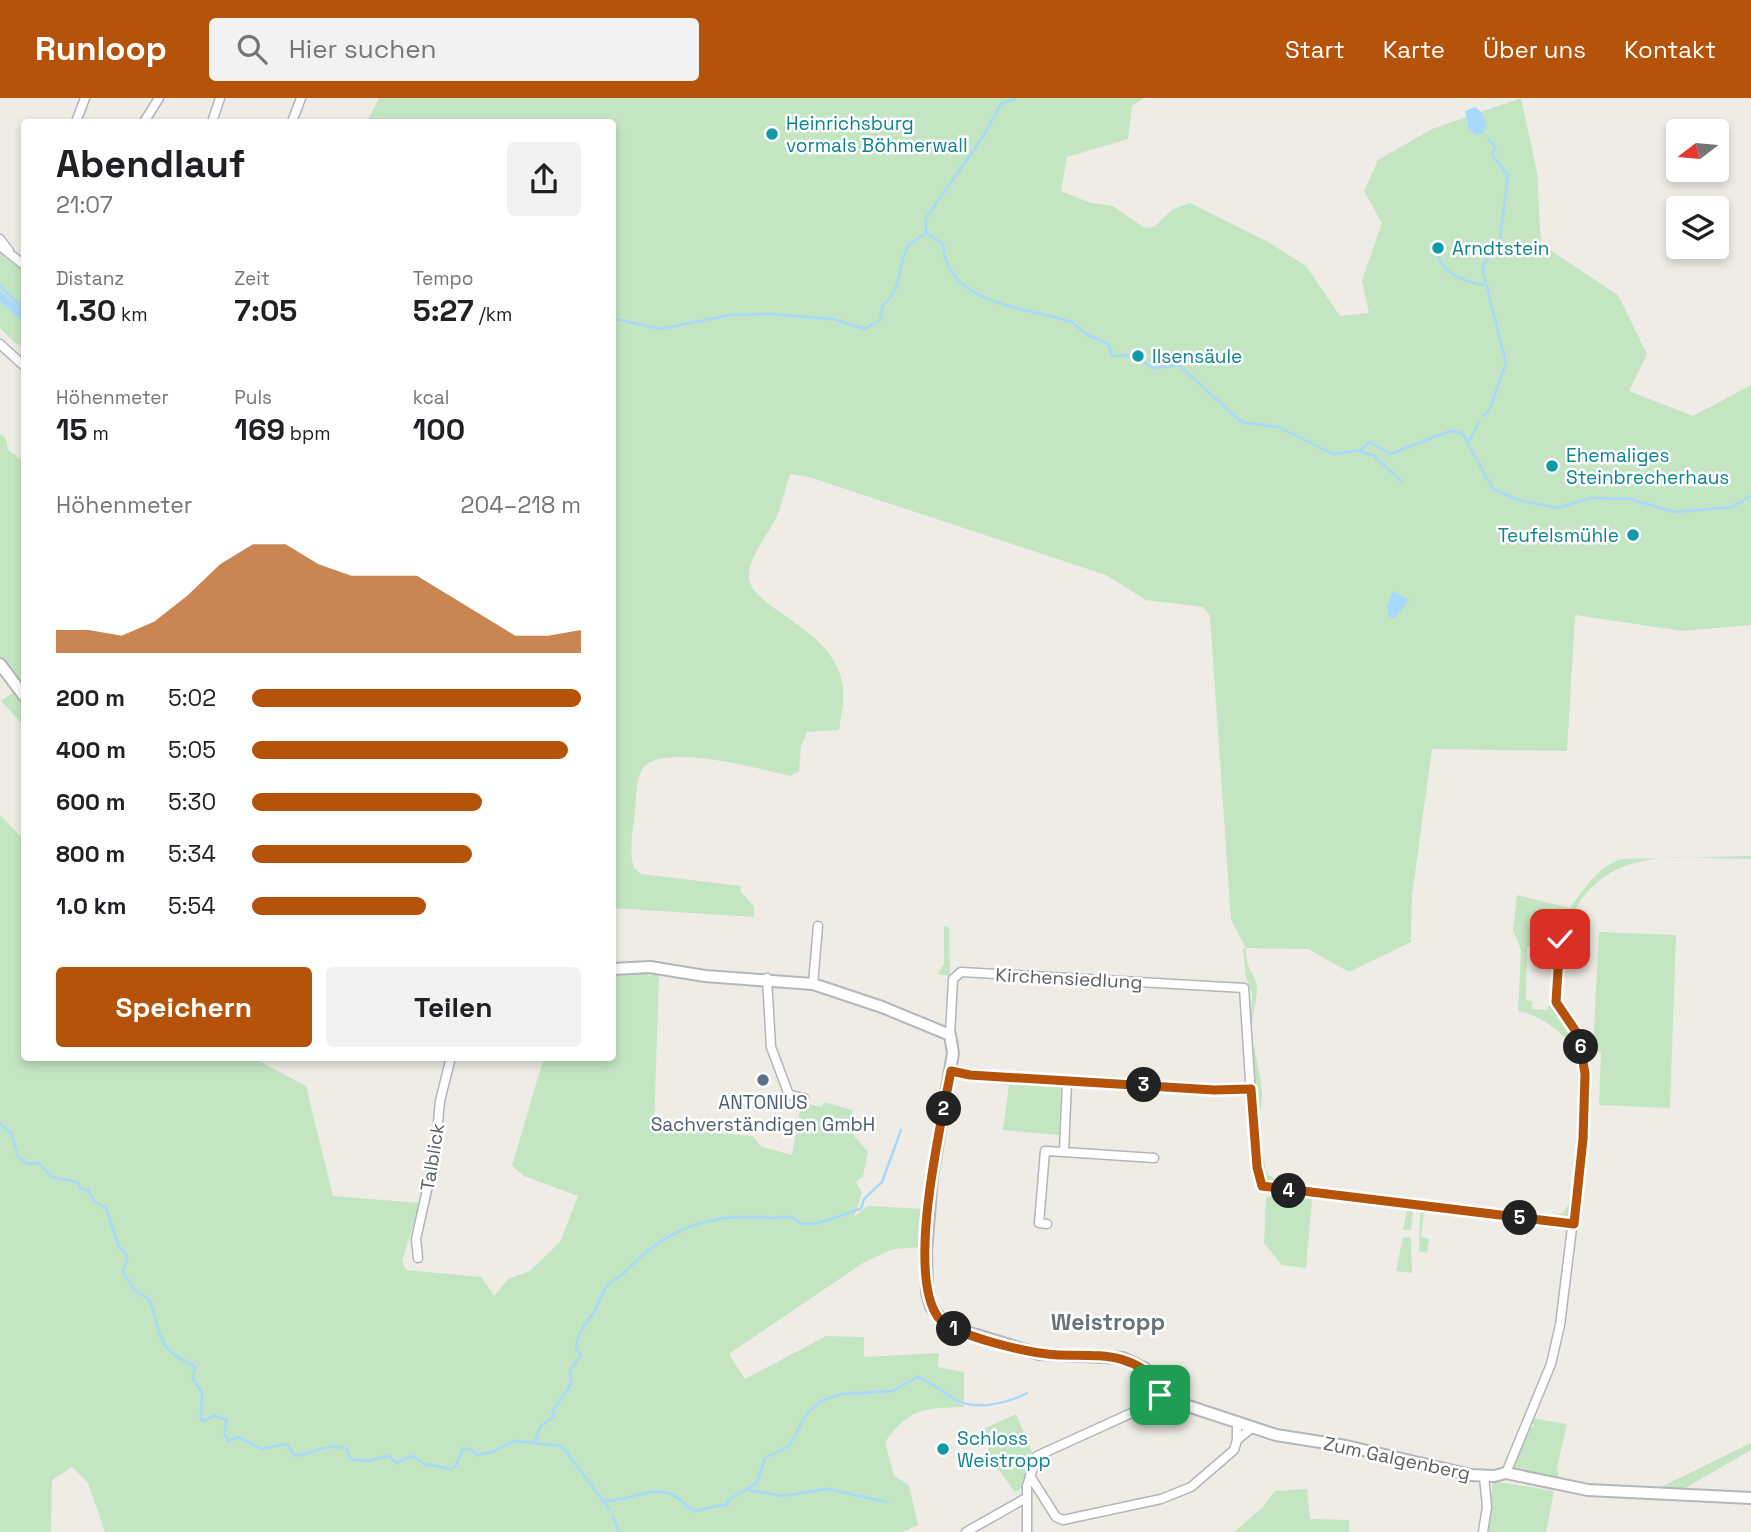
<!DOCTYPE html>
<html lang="de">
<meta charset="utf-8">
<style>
body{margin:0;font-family:"Space Grotesk",sans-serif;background:#f2f2f2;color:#202124;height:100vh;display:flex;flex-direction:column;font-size:26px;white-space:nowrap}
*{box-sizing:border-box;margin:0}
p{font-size:23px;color:#757577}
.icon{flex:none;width:38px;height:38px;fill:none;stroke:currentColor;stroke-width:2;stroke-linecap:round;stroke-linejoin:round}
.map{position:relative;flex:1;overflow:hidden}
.drawer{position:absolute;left:21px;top:21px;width:595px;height:942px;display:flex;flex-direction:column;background:#fff;border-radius:7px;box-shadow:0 4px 10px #0003}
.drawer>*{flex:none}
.needle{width:46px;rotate:254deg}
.buttons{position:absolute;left:1666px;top:21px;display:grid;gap:14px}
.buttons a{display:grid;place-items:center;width:63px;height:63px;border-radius:7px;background:#fff;box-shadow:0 4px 10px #0003;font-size:35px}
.pin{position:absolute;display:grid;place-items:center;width:60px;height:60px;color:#fff;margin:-30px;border-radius:14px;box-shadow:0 4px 10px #0006}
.km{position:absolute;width:35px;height:35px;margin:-18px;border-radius:50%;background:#222;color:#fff;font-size:19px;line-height:35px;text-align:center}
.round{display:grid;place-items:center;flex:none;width:74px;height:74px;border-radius:7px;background:#f2f2f2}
.summary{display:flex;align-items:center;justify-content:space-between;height:119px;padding:0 35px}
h1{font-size:38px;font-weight:800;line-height:52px}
.stats{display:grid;grid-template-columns:repeat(3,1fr);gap:10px;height:119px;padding:7px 35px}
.stats div{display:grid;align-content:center}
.stats b{font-size:30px;font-weight:800}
.stats small{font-size:19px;font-weight:400}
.stats p{font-size:19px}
.chart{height:196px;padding:14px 35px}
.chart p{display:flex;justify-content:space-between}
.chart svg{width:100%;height:126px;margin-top:7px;fill:#b45309;opacity:.7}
.cta{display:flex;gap:14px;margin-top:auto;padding:14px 35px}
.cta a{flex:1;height:80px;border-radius:7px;background:#b45309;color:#fff;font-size:28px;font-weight:800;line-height:80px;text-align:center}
.cta a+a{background:#f2f2f2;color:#202124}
ul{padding:0 35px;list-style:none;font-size:23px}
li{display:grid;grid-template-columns:112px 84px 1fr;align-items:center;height:52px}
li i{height:18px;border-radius:9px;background:#b45309}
header{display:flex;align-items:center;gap:42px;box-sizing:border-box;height:98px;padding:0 35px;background:#b45309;color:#fff}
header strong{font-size:33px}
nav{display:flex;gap:38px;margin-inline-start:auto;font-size:24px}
.search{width:490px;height:63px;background:#f2f2f2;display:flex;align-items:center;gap:18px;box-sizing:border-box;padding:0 24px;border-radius:7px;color:#757577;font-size:26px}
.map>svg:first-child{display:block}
.green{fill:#c3e5c2}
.water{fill:#a8d8fb}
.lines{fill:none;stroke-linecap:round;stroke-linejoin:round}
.stream{stroke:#a8d8fb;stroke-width:2.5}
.canal{stroke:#a8d8fb;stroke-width:8}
.street-casing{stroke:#b2b5b9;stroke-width:11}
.secondary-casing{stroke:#b3b7bb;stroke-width:14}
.street{stroke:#fff;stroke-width:8}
.secondary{stroke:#fff;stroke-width:10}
.route-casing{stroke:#fff;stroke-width:14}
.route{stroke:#b45309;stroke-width:9}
.culture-dot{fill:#0f9aa8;stroke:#fff;stroke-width:2.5}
.service-dot{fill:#5c6f8a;stroke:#fff;stroke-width:2.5}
.labels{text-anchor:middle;stroke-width:5;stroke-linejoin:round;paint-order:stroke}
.culture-label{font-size:19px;fill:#0d838f;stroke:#fff;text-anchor:start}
.street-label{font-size:19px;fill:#5c6064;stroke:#fff}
.service-label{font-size:19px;fill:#4e5e75;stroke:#fff}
.quarter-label{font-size:23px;font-weight:bold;fill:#6d7276;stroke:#fff}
</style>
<header>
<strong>Runloop</strong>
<div class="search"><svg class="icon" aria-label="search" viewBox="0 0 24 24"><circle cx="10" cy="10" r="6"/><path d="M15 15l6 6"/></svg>Hier suchen</div>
<nav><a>Start</a><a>Karte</a><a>Über uns</a><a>Kontakt</a></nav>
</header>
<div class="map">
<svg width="1751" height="1434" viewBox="0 0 1751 1434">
<rect width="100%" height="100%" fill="#eeece5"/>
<g class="green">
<path d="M379,0H1144L1132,8L1128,41L1067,59L1061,93L1091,105L1113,108L1145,130L1154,129L1172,112L1190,105L1268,144L1306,168L1340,218L1369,215L1362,182L1382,125L1364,93L1378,62L1432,31L1521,0L1537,74L1541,146L1618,197L1647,256L1629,293L1693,318L1751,287V527L1683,533L1575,517L1567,653L1432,651L1412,797L1411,844L1349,874L1308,851L1246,850C1245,873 1258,878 1257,890C1257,905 1251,919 1252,934C1253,951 1263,985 1262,998C1260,1025 1248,1074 1281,1084L1553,1117L1563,1115C1581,1098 1587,982 1577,957C1569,937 1538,916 1518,913L1521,852L1513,832L1517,797L1570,810C1583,792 1599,768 1621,761L1751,758V761C1697,762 1634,747 1591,790C1580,801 1573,812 1573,828H1567L1555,841L1537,840L1536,849H1527L1526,902L1532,903V911L1547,912L1548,908H1555C1562,918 1572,928 1577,939C1594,976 1575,1077 1570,1119L1552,1121L1270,1086L1262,1078L1250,930L1252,895L1246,880L1243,851L1246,850L1231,822L1210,518L1203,509L1146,502L1106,477L809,379L790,376C785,391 782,408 775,422C766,440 748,459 749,480C752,512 836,530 843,589C845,603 841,618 839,632L807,634L801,648L799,673L790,678C760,671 666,645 644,669C635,680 637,698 635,711C634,729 628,752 634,770L641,776L741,788L740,793L754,808V819L613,810L612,24H367Z"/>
<path d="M0,155L24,174V249L15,245L0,230Z"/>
<path d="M0,336L6,340L8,352L24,364V589L0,559Z"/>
<path d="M14,594L24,609V628L1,603Z"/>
<path d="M0,717L24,742V959H251L306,988L333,1098L420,1105L402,1163L406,1172L481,1179L494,1198L508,1181L530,1173L560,1144L578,1098L524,1078L512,1068L544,959H612L613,876L643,873L651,879L652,874L659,875L654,1030L752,1038L762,1049L792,1057L801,1005L822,1009L824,1004L852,1012L850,1033L868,1054L863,1078L856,1084L862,1095L854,1119L868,1108L924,1111L922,1149L893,1151L863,1165L729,1256L745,1281L826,1238L864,1239V1259L939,1255L938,1269L964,1274V1309C924,1310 910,1310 885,1344L894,1378L909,1387L918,1427L903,1434H105L88,1385L72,1369L52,1382L51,1434H0Z"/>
<path d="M944,828L949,829L950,878L938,876L944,866Z"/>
<path d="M1599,834L1676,837L1670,1010L1599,1007L1601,954L1593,953Z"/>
<path d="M988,981L1014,982L1015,986H1024V983L1061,985L1059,1037L1003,1032L1009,987L988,985Z"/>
<path d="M1274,1096L1405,1109L1413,1114L1411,1132H1403L1407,1112L1312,1101L1306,1170L1282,1167L1264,1145L1266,1100Z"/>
<path d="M1425,1111L1563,1127L1570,1136L1560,1130L1424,1114L1421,1139L1429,1141L1427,1155L1419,1153L1420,1115Z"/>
<path d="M1403,1139L1411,1140L1412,1175L1396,1173Z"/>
<path d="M1016,1316L1032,1354L1024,1389L1015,1394L992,1363L984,1331Z"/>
<path d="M1531,1320L1567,1326L1557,1369L1559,1379L1602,1389L1659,1390L1751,1345V1352L1682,1392L1602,1391L1513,1372L1527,1328L1532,1330L1534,1327L1530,1324Z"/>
<path d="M1493,1383L1554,1393L1546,1434H1486Z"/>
<path d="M1307,1391L1310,1421L1349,1422V1434H1234L1263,1409L1275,1393Z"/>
</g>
<g class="water">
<path d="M1475,9C1484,15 1488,24 1484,35L1476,37L1469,31L1465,13Z"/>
<path d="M1393,493L1409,502L1395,520L1389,519L1387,509Z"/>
</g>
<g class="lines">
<g class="stream">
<path d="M926,135V120L984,37L1001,6L1016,0"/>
<path d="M1435,150C1441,175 1459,182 1483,187"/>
<path d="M0,188L24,211"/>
<path d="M612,220L660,231L730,217L771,216L833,221L865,231L880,222L883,207C902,193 897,168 908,149C911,143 921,139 926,135L943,146C946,207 1026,209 1072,224L1086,236L1108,246L1113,258L1132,257L1153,270L1179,267L1241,324L1278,329L1333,356L1360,352L1370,344L1390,356L1450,333L1462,335L1493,391L1518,402L1558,410L1590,400L1630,401L1675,414L1732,409L1751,398"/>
<path d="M1483,318L1489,313L1506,265L1483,173L1484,165L1499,148L1508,77L1492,57L1495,49L1488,40"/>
<path d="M1469,343L1479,325"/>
<path d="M1359,353L1373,357L1401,383"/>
<path d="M0,1026L11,1035L18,1058L27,1066L39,1065L52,1079L77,1084L81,1091L88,1092L95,1104L106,1110L119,1149L126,1155L127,1162L123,1174L135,1193L149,1201C164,1239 153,1249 196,1269L192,1279L202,1295L201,1322L205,1323L214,1317L227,1323L224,1335L228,1343L238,1339L261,1351L286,1346L296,1358C313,1355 329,1344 347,1351L350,1361L367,1363L389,1358L396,1365L412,1358L425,1366L451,1371L455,1369L463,1351H470L477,1357L492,1354L515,1343L562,1348L610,1412"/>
<path d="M535,1344L540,1329L554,1318L553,1313L571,1286L570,1273L581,1256L576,1252C576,1231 591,1224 598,1206C610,1175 611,1190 628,1171C669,1128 715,1114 774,1120C779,1120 785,1118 790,1119C795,1120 799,1126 804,1126C824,1127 842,1115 861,1111L864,1101L882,1084L901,1032"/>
<path d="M749,1392L783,1398L827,1391L887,1404"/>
<path d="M604,1403C626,1404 651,1388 671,1396C679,1399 687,1409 694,1413L727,1406L728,1402L757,1385L765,1360L789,1348L807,1315L822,1303L840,1296L893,1293L917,1279C932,1284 942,1294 956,1302C977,1313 1008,1305 1027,1295"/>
<path d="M613,1418L619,1434"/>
</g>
<path class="canal" d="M0,198L24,219"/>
<g class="street-casing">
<g id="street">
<path d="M76,24L85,0"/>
<path d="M144,24L159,0"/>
<path d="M212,24L220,0"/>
<path d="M292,24L301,0"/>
<path d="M0,141L9,153"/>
<path d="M0,148L24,167"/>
<path d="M0,246L24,268"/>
<path d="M767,880L771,949L789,997L804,1000"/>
<path d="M813,886L818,828"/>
<path d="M950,937L953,881L961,874L1244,890L1253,1028L1262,1088L1574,1126"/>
<path d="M951,973L970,977L1214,991H1251"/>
<path d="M1067,983L1064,1054L1154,1060"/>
<path d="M1047,1126L1039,1125L1045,1053L1064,1054"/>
<path d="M418,1160L416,1141L435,1056L440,1003L451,959"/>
<path d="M1237,1342L1253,1329"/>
<path d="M1506,1375L1551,1266L1560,1227L1583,1041L1586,995L1579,938L1556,904L1560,841"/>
<path d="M1030,1378L1056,1419L1063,1422L1161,1401L1191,1389L1234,1352L1237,1342V1323"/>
<path d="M966,1434L1026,1400"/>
<path d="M1027,1434V1388L1037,1358L1147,1308L1155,1303L1164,1289"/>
<path d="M1483,1434L1487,1409L1484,1379"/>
</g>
</g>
<g class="secondary-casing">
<g id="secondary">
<path d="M0,566L24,598"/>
<path d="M612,871L650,869L705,878L813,886L882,909L950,937L953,955L932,1079L926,1154L927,1195L931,1209L947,1228L1039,1256L1123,1260L1144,1270L1185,1307L1276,1337L1346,1348L1471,1377L1494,1378L1506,1375L1588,1392L1751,1400"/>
</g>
</g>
<use href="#street" class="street"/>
<use href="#secondary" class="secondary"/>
</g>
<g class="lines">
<g class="route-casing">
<path id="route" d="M1160,1297L1164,1289C1130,1253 1104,1258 1058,1257C1033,1256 952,1238 938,1219C906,1175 941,1026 951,973L970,977L1214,992L1251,991L1257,1069L1262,1088L1574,1126L1583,1041L1585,976L1579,938L1556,904L1560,841"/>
</g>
<use href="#route" class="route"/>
</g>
<g class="culture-dot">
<circle cx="772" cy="36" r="7"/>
<circle cx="1438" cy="150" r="7"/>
<circle cx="1138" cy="258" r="7"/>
<circle cx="1552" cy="368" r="7"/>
<circle cx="1633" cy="437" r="7"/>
<circle cx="943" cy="1351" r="7"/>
</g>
<circle class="service-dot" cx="763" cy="982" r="7"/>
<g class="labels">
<g class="culture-label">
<text x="786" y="32">Heinrichsburg<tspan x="786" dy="22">vormals Böhmerwall</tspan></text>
<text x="1452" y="157">Arndtstein</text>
<text x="1152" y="265">Ilsensäule</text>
<text x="1566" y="364">Ehemaliges<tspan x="1566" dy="22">Steinbrecherhaus</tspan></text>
<text x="1619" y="444" text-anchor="end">Teufelsmühle</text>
<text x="957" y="1347">Schloss<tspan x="957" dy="22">Weistropp</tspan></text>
</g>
<g class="street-label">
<text transform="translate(1069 880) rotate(3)" y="7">Kirchensiedlung</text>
<text transform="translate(432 1059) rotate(-81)" y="7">Talblick</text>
<text transform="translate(1397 1360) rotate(12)" y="7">Zum Galgenberg</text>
</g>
<g class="service-label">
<text x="763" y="1011">ANTONIUS<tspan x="763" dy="22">Sachverständigen GmbH</tspan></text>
</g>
<g class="quarter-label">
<text x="1108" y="1232">Weistropp</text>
</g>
</g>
</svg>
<div class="buttons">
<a><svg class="needle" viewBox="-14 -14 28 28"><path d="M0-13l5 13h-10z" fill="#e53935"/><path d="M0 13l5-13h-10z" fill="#757577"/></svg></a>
<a><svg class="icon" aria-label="layers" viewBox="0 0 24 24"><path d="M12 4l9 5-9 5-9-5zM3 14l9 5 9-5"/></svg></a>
</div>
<div class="pin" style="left:1160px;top:1297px;background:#1e9e55"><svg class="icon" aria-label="arrive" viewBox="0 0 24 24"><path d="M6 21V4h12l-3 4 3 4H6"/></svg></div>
<div class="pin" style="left:1560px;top:841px;background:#d93025"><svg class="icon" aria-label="check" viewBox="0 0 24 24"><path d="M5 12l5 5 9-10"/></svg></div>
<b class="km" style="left:954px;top:1231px">1</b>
<b class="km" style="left:944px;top:1011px">2</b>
<b class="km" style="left:1144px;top:987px">3</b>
<b class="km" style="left:1289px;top:1093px">4</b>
<b class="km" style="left:1520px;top:1120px">5</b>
<b class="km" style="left:1581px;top:949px">6</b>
<section class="drawer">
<div class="summary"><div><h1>Abendlauf</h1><p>21:07</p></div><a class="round"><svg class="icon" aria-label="share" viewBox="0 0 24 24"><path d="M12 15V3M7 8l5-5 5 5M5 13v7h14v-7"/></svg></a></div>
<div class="stats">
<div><p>Distanz</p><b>1.30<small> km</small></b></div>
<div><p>Zeit</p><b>7:05</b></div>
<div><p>Tempo</p><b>5:27<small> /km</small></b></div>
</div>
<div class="stats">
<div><p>Höhenmeter</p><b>15<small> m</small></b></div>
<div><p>Puls</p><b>169<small> bpm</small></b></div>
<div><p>kcal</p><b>100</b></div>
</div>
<div class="chart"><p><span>Höhenmeter</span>204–218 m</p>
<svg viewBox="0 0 160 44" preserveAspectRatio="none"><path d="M0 44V36L10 36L20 38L30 33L40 24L50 13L60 6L70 6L80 13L90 17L100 17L110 17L120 24L130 31L140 38L150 38L160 36V44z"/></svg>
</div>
<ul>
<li><b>200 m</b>5:02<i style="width:100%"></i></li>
<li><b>400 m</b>5:05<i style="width:96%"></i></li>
<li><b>600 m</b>5:30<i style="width:70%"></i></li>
<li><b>800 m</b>5:34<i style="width:67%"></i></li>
<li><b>1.0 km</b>5:54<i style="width:53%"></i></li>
</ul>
<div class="cta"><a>Speichern</a><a>Teilen</a></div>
</section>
</div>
